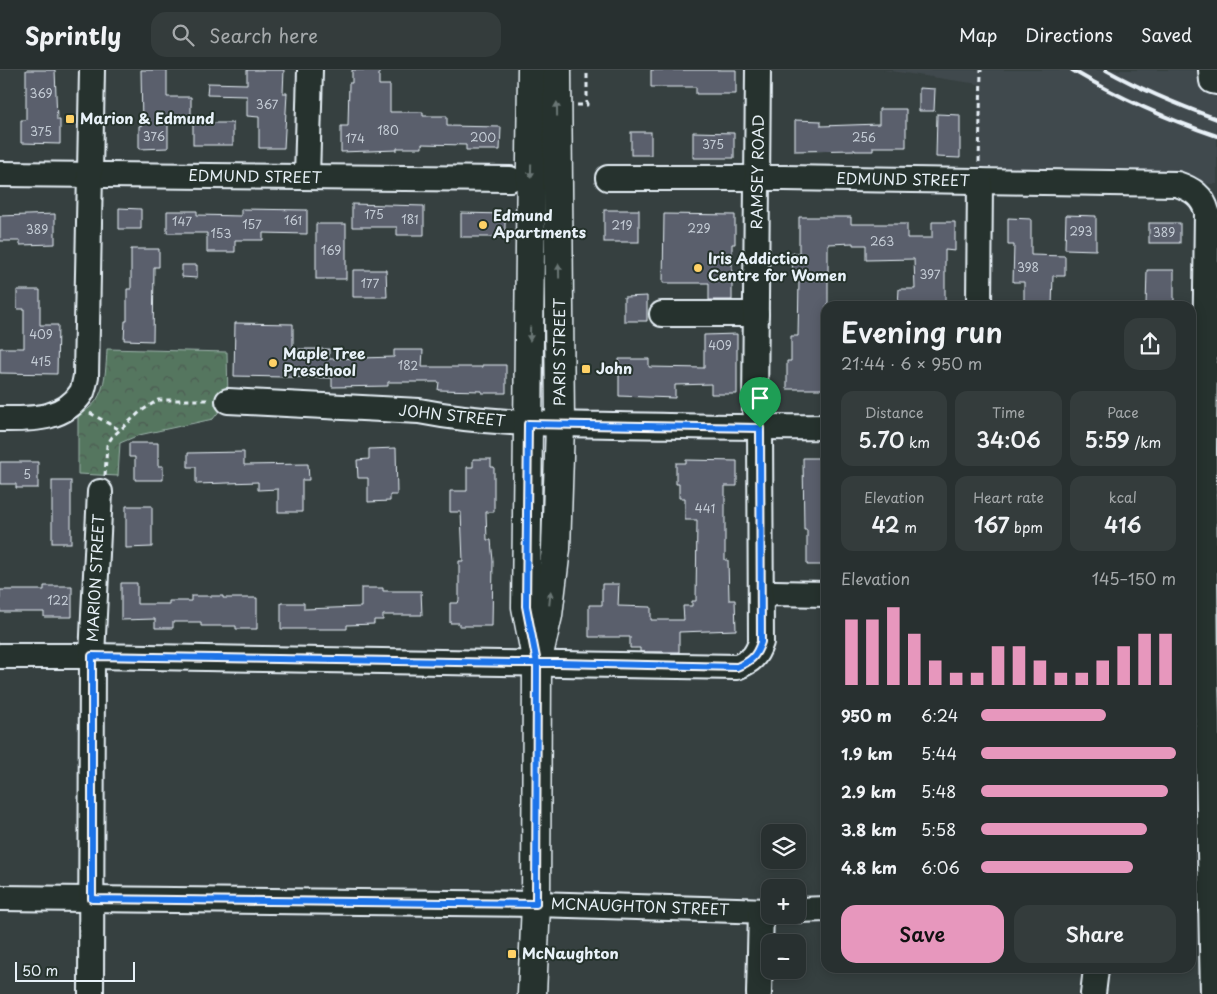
<!DOCTYPE html>
<meta charset="utf-8">
<style>
body{margin:0;font-family:"Playpen Sans",sans-serif;background:#343c3c;color:#f1f3f6;height:100vh;display:flex;flex-direction:column;font-size:19px;white-space:nowrap}
*{box-sizing:border-box;margin:0}
p{font-size:16px;color:#a5a9ab}
.icon{flex:none;width:28px;height:28px;fill:none;stroke:currentColor;stroke-width:2;stroke-linecap:round;stroke-linejoin:round}
.map{position:relative;flex:1;overflow:hidden}
.sheet{position:absolute;left:821px;top:231px;width:375px;height:672px;display:flex;flex-direction:column;background:#283030;border-radius:15px;box-shadow:0 2px 12px #0003,0 0 0 1px #444b4c}
.sheet>*{flex:none}
.tools{position:absolute;left:761px;top:754px;display:grid;gap:10px}
.tools a{display:grid;place-items:center;width:45px;height:45px;border-radius:10px;background:#283030;box-shadow:0 2px 12px #0003,0 0 0 1px #444b4c;font-size:25px}
.scale{position:absolute;left:15px;bottom:12px;width:120px;box-sizing:border-box;padding-left:5px;border:2px solid #e8f1f8;border-top:0;font-size:14px;line-height:18px;white-space:nowrap;color:#e8f1f8;-webkit-text-stroke:4px #26332d;paint-order:stroke}
.pin{position:absolute;display:grid;place-items:center;width:42px;height:42px;color:#fff;margin:-51px -21px;border-radius:50% 50% 50% 0;rotate:-45deg;box-shadow:0 0 5px #0007}
.pin .icon{rotate:45deg}
.round{display:grid;place-items:center;flex:none;width:52px;height:52px;border-radius:15px;background:#343c3c}
.overview{display:flex;align-items:center;justify-content:space-between;height:85px;padding:0 20px}
h1{font-size:28px;font-weight:600;line-height:38px}
.figures{display:grid;grid-template-columns:repeat(3,1fr);gap:8px;height:85px;padding:5px 20px}
.figures div{display:grid;align-content:center;border-radius:12px;background:#343c3c;text-align:center}
.figures b{font-size:21px;font-weight:600}
.figures small{font-size:14px;font-weight:400}
.figures p{font-size:14px}
.chart{height:140px;padding:10px 20px}
.chart p{display:flex;justify-content:space-between}
.chart svg{width:100%;height:90px;margin-top:5px;stroke:#e797bd;stroke-width:6}
.action{display:flex;gap:10px;margin-top:auto;padding:10px 20px}
.action a{flex:1;height:58px;border-radius:15px;background:#e797bd;color:#111;font-size:20px;font-weight:600;line-height:58px;text-align:center}
.action a+a{background:#343c3c;color:#f1f3f6}
ul{padding:0 20px;list-style:none;font-size:16px}
li{display:grid;grid-template-columns:80px 60px 1fr;align-items:center;height:38px}
li i{height:12px;border-radius:6px;background:#e797bd}
header{display:flex;align-items:center;gap:30px;box-sizing:border-box;height:70px;padding:0 25px;background:#283030;border-bottom:1px solid #444b4c}
header strong{font-size:24px}
nav{display:flex;gap:28px;margin-inline-start:auto;font-size:18px}
.search{width:350px;height:45px;background:#343c3c;display:flex;align-items:center;gap:12px;box-sizing:border-box;padding:0 18px;border-radius:15px;color:#a5a9ab;font-size:19px}
.map>svg:first-child{display:block}
.built{fill:#41494d}
.forest{fill:url(#forest-crowns);stroke:#9eb4ac}
.building{fill:#5a5e6c;stroke:#e8f1f8}
.lines{fill:none;stroke-linecap:round;stroke-linejoin:round}
.minor-casing{stroke:#e8f1f8;stroke-width:28}
.major-casing{stroke:#e8f1f8;stroke-width:31}
.path{stroke:#e8f1f8;stroke-width:3;stroke-dasharray:5 4;stroke-linecap:butt}
.minor{stroke:#26332d;stroke-width:24}
.major{stroke:#26332d;stroke-width:28}
.rail{stroke:#e8f1f8;stroke-width:4}
.oneway{fill:#6a7674}
.route-casing{stroke:#fff;stroke-width:10}
.route{stroke:#1a73e8;stroke-width:6}
.poi-dot{fill:#ffd166;stroke:#26332d;stroke-width:2}
.labels{text-anchor:middle;stroke-width:4;stroke-linejoin:round;paint-order:stroke}
.number-label{font-size:12px;fill:#c4ccd5}
.poi-label{font-size:15px;font-weight:bold;fill:#e8f1f8;stroke:#26332d;text-anchor:start}
.street-label{font-size:15px;fill:#e8f1f8;stroke:#26332d}
</style>
<header>
<strong>Sprintly</strong>
<div class="search"><svg class="icon" aria-label="search" viewBox="0 0 24 24"><circle cx="10" cy="10" r="6"/><path d="M15 15l6 6"/></svg>Search here</div>
<nav><a>Map</a><a>Directions</a><a>Saved</a></nav>
</header>
<div class="map">
<svg width="1217" height="924" viewBox="0 0 1217 924">
<defs>
<pattern id="forest-crowns" width="20" height="18" patternUnits="userSpaceOnUse" patternTransform="scale(1.25)"><rect width="20" height="18" fill="#55765f"/><path d="M2 6a3 3 0 1 1 6 0M12 15a3 3 0 1 1 6 0" fill="none" stroke="#4d5d53"/></pattern>
</defs>
<rect width="100%" height="100%" fill="#364040"/>
<filter id="ink" filterUnits="userSpaceOnUse"><feTurbulence type="fractalNoise" baseFrequency=".02" numOctaves="2"/><feDisplacementMap in="SourceGraphic" scale="10" xChannelSelector="R" yChannelSelector="G"/><feConvolveMatrix kernelMatrix="1 2 1 2 8 2 1 2 1" color-interpolation-filters="sRGB"/></filter>
<g filter="url(#ink)">
<path class="built" d="M884,0H1207L1217,10V114L981,110L978,96L979,14Z"/>
<path class="forest" d="M107,279L227,282L228,330L213,349L139,365L120,373L118,406L78,404V347C83,342 92,337 96,331C106,316 106,296 107,279Z"/>
<g class="building">
<path d="M26,0H55L57,50H60V74L21,73V50H26Z"/>
<path d="M141,0H167V27H191V46L168,45V78L139,79V56L142,55Z"/>
<path d="M247,0H284L283,23H287L284,78H259V47L247,46V26L207,25L208,13L247,14Z"/>
<path d="M352,0H379V15H390V42H423V46H447V56L501,57L500,80H466V75L422,74V78H397V80L341,82V56H348L349,13H352Z"/>
<path d="M651,0H736V24H696V17H651Z"/>
<path d="M919,18L935,19L934,41H919Z"/>
<path d="M879,39H906V77H873V81H855V80L795,81V50L821,51V56L879,54Z"/>
<path d="M937,44L960,45V88L936,87Z"/>
<rect x="193" y="53" width="40" height="22"/>
<rect x="631" y="62" width="20" height="23"/>
<path d="M693,62L734,63V88H693Z"/>
<path d="M352,134L424,136V165H397V157H352Z"/>
<path d="M119,138L141,139V159H119Z"/>
<path d="M241,139L307,140V164L263,163V170H235V182H207V163H167V141H197V145L241,146Z"/>
<rect x="604" y="140" width="35" height="32"/>
<path d="M461,143L505,144V167H461Z"/>
<path d="M55,144V174L20,175V171H0V146Z"/>
<path d="M664,144L735,145V174H732V230H709V213H663Z"/>
<path d="M1066,145L1096,146V180L1065,179Z"/>
<path d="M799,147H851V154H907V168H932V152H955V181L945,180V236H898L899,219H915L914,189L866,190V175H853V173L828,174V236H826V254H824L826,319H787V291H791V266H798L799,210H793L792,183H799Z"/>
<path d="M1008,148L1031,149V185L1065,186V206H1053L1052,236H1024V212H1013L1014,175H1008Z"/>
<rect x="1149" y="153" width="31" height="20"/>
<rect x="316" y="154" width="30" height="55"/>
<path d="M131,179H159V197H154L153,271L124,270L125,251H127V219H131Z"/>
<path d="M182,195H197V208L182,207Z"/>
<path d="M353,200H386L387,227H353Z"/>
<path d="M1147,200H1174V236H1146Z"/>
<path d="M17,220H40V255H58L57,304L0,303V278H24V239H17Z"/>
<path d="M647,226V251H624V227Z"/>
<path d="M235,253L293,254V279H329V289L394,287V280H423L422,297H482V295H506V323H482V321L438,320L439,312H388V316L332,317V308L234,306Z"/>
<path d="M737,264V324H711V314L675,315V328L619,326V289H649V297L704,298V265Z"/>
<path d="M129,373H158V396H163V410H135V387H129Z"/>
<path d="M396,378L397,425H390V431L368,432V408H358L357,390L369,389V379Z"/>
<path d="M244,382V395L308,394L309,410H302V442H278V419L258,420V412L196,414V397H188V383Z"/>
<path d="M803,388H826V495H807V460H804Z"/>
<path d="M473,389H491V397H494V442H486L487,470H491L493,491L492,556H459V553H450V533H458L459,530V491H463L461,442H450V421H467V397H473Z"/>
<path d="M686,390L737,391V416H725V490H728L729,530H735L736,560L679,562V582H640V578H630V567H589V535H602V514H619L618,536L651,537V550H684L683,536H692V531H696L697,450H685V428H679V414H676V393H686Z"/>
<path d="M0,392H38V418H16V414H0Z"/>
<rect x="52" y="411" width="19" height="62"/>
<path d="M126,436H152V477L126,478Z"/>
<path d="M121,513H137V534H169V531H191V526H223V528H257V559H236V556H201V552H173V558H155V549L121,550Z"/>
<path d="M44,516H72V547H44V542H0V520H44Z"/>
<path d="M361,518H383V521H421L422,545H383V550H374V554L347,555V559H281V533H304V539L361,537Z"/>
</g>
<g class="lines">
<g class="minor-casing">
<g id="minor">
<path d="M1211,0L1212,11L1217,12"/>
<path d="M0,104L510,109"/>
<path d="M307,107L310,0"/>
<path d="M608,108H784L1177,114C1192,119 1203,126 1207,142L1204,379L1206,597L1213,924"/>
<path d="M979,236L980,111"/>
<path d="M662,244H756"/>
<path d="M228,331L419,341C486,354 549,354 616,355C686,356 756,358 826,357"/>
<path d="M0,349C30,349 64,351 82,322C84,317 85,311 86,306L92,0"/>
<path d="M761,528L774,523L826,524"/>
<path d="M0,586H92L737,597C751,591 756,587 761,572L760,358L755,340L758,0"/>
<path d="M0,828L536,834L770,841"/>
<path d="M798,840L826,839"/>
<path d="M91,924L92,586L100,422"/>
<path d="M759,924L761,841"/>
<path d="M1093,924L1096,899"/>
</g>
</g>
<g class="major-casing">
<g id="major">
<path d="M532,0L526,537L537,593L536,834L532,924"/>
<path d="M539,584L548,545L556,479L560,355L557,0"/>
</g>
</g>
<g class="path">
<path d="M577,35H587V0"/>
<path d="M979,92L981,0"/>
<path d="M90,343L120,360"/>
<path d="M105,406L107,375L112,367L140,342L158,330H210"/>
</g>
<use href="#minor" class="minor"/>
<use href="#major" class="major"/>
<g class="rail">
<path d="M1072,0C1118,27 1166,49 1217,66"/>
<path d="M1106,0C1142,20 1178,35 1217,49"/>
</g>
</g>
<defs><path id="oneway-solid" d="M-6-.8H1V-3.2L6.5 0L1 3.2V.8H-6Z" transform="scale(1.25)"/></defs>
<g class="oneway">
<use href="#oneway-solid" transform="translate(557 39) rotate(-91)"/>
<use href="#oneway-solid" transform="translate(531 101) rotate(91)"/>
<use href="#oneway-solid" transform="translate(559 201) rotate(-91)"/>
<use href="#oneway-solid" transform="translate(530 264) rotate(91)"/>
<use href="#oneway-solid" transform="translate(550 528) rotate(-84)"/>
</g>
</g>
<g class="lines" filter="url(#ink)">
<g class="route-casing">
<path id="route" d="M760,358L528,354L526,536L537,593L536,834L92,829V586L515,593H558L737,597C751,591 756,587 761,572L760,358"/>
</g>
<use href="#route" class="route"/>
</g>
<g class="poi-dot">
<rect x="65" y="44" width="10" height="10" rx="2.5"/>
<circle cx="483" cy="155" r="5"/>
<circle cx="698" cy="198" r="5"/>
<circle cx="273" cy="293" r="5"/>
<rect x="581" y="294" width="10" height="10" rx="2.5"/>
<rect x="507" y="879" width="10" height="10" rx="2.5"/>
</g>
<g class="labels">
<g class="number-label">
<text x="41" y="28">369</text>
<text x="267" y="39">367</text>
<text x="388" y="65">180</text>
<text x="41" y="66">375</text>
<text x="154" y="71">376</text>
<text x="483" y="72">200</text>
<text x="864" y="72">256</text>
<text x="355" y="73">174</text>
<text x="713" y="79">375</text>
<text x="374" y="149">175</text>
<text x="410" y="154">181</text>
<text x="293" y="155">161</text>
<text x="182" y="156">147</text>
<text x="252" y="159">157</text>
<text x="622" y="160">219</text>
<text x="699" y="163">229</text>
<text x="37" y="164">389</text>
<text x="1081" y="166">293</text>
<text x="1164" y="167">389</text>
<text x="221" y="168">153</text>
<text x="882" y="176">263</text>
<text x="331" y="185">169</text>
<text x="1028" y="202">398</text>
<text x="930" y="209">397</text>
<text x="370" y="218">177</text>
<text x="41" y="269">409</text>
<text x="720" y="280">409</text>
<text x="41" y="296">415</text>
<text x="408" y="300">182</text>
<text x="27" y="409">5</text>
<text x="705" y="443">441</text>
<text x="58" y="535">122</text>
</g>
<g class="poi-label">
<text x="80" y="54">Marion &amp; Edmund</text>
<text x="493" y="151">Edmund<tspan x="493" dy="17">Apartments</tspan></text>
<text x="708" y="194">Iris Addiction<tspan x="708" dy="17">Centre for Women</tspan></text>
<text x="283" y="289">Maple Tree<tspan x="283" dy="17">Preschool</tspan></text>
<text x="596" y="304">John</text>
<text x="522" y="889">McNaughton</text>
</g>
<g class="street-label">
<text transform="translate(758 102) rotate(-89)" y="5">RAMSEY ROAD</text>
<text transform="translate(255 107) rotate(1)" y="5">EDMUND STREET</text>
<text transform="translate(903 110) rotate(1)" y="5">EDMUND STREET</text>
<text transform="translate(560 282) rotate(-90)" y="5">PARIS STREET</text>
<text transform="translate(452 346) rotate(6)" y="5">JOHN STREET</text>
<text transform="translate(96 508) rotate(-87)" y="5">MARION STREET</text>
<text transform="translate(640 837) rotate(2)" y="5">MCNAUGHTON STREET</text>
</g>
</g>
</svg>
<div class="tools">
<a><svg class="icon" aria-label="layers" viewBox="0 0 24 24"><path d="M12 4l9 5-9 5-9-5zM3 14l9 5 9-5"/></svg></a>
<a>+</a>
<a>−</a>
</div>
<div class="scale">50 m</div>
<div class="pin" style="left:760px;top:358px;background:#1e9e55"><svg class="icon" aria-label="arrive" viewBox="0 0 24 24"><path d="M6 21V4h12l-3 4 3 4H6"/></svg></div>
<section class="sheet">
<div class="overview"><div><h1>Evening run</h1><p>21:44 · 6 × 950 m</p></div><a class="round"><svg class="icon" aria-label="share" viewBox="0 0 24 24"><path d="M12 15V3M7 8l5-5 5 5M5 13v7h14v-7"/></svg></a></div>
<div class="figures">
<div><p>Distance</p><b>5.70<small> km</small></b></div>
<div><p>Time</p><b>34:06</b></div>
<div><p>Pace</p><b>5:59<small> /km</small></b></div>
</div>
<div class="figures">
<div><p>Elevation</p><b>42<small> m</small></b></div>
<div><p>Heart rate</p><b>167<small> bpm</small></b></div>
<div><p>kcal</p><b>416</b></div>
</div>
<div class="chart"><p><span>Elevation</span>145–150 m</p>
<svg viewBox="0 0 160 44" preserveAspectRatio="none"><path d="M5 44V12M15 44V12M25 44V6M35 44V19M45 44V32M55 44V38M65 44V38M75 44V25M85 44V25M95 44V32M105 44V38M115 44V38M125 44V32M135 44V25M145 44V19M155 44V19"/></svg>
</div>
<ul>
<li><b>950 m</b>6:24<i style="width:64%"></i></li>
<li><b>1.9 km</b>5:44<i style="width:100%"></i></li>
<li><b>2.9 km</b>5:48<i style="width:96%"></i></li>
<li><b>3.8 km</b>5:58<i style="width:85%"></i></li>
<li><b>4.8 km</b>6:06<i style="width:78%"></i></li>
</ul>
<div class="action"><a>Save</a><a>Share</a></div>
</section>
</div>
